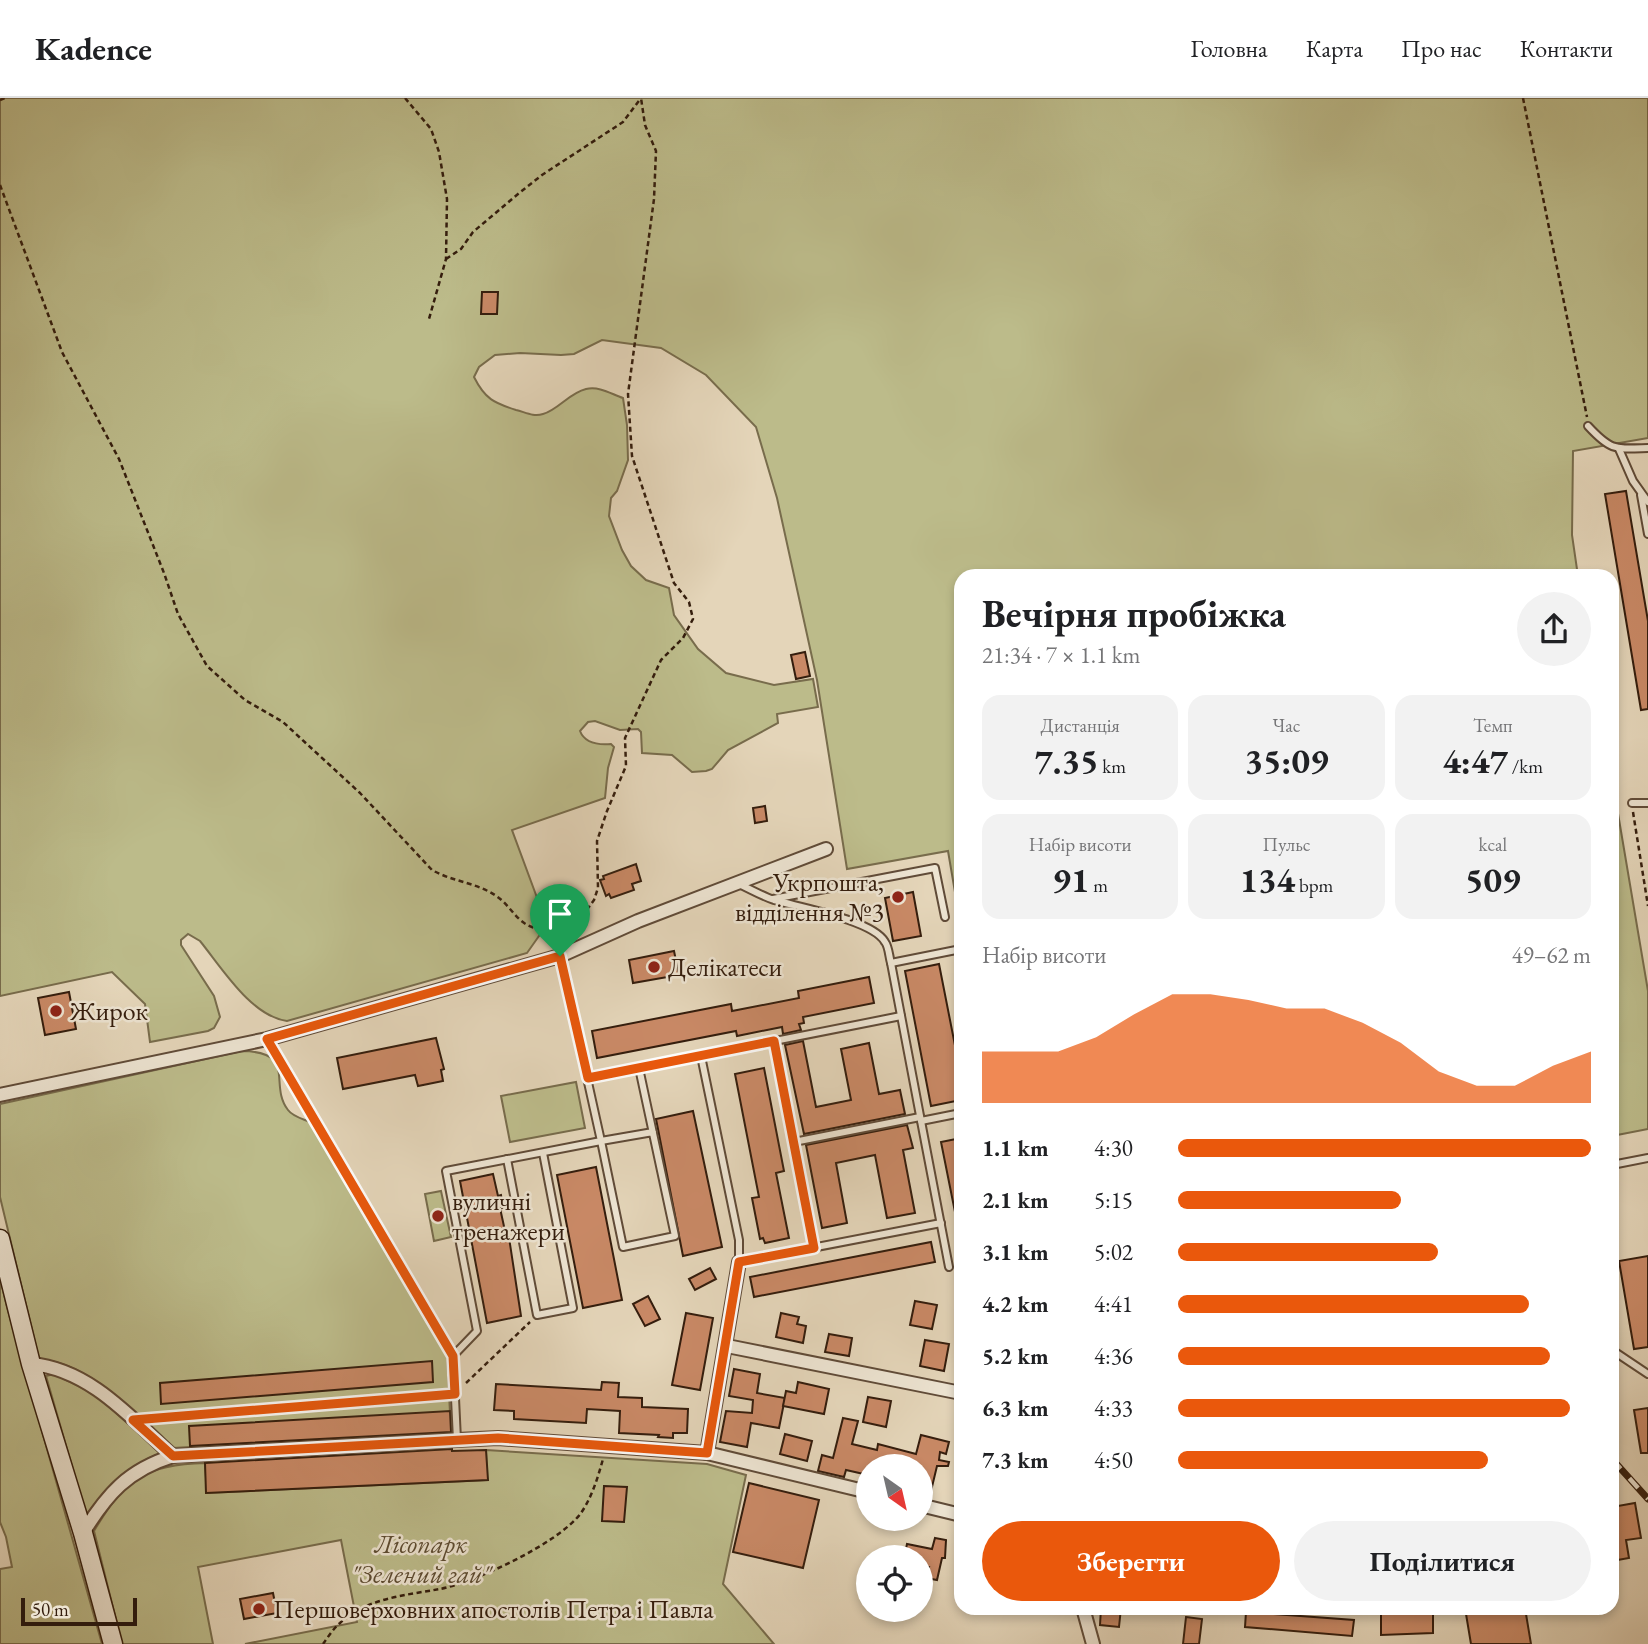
<!DOCTYPE html>
<html lang="uk">
<meta charset="utf-8">
<style>
body{margin:0;font-family:"EB Garamond",serif;background:#f2f2f2;color:#202124;height:100vh;display:flex;flex-direction:column;font-size:26px;white-space:nowrap}
*{box-sizing:border-box;margin:0}
p{font-size:23px;color:#757577}
.icon{flex:none;width:38px;height:38px;fill:none;stroke:currentColor;stroke-width:2;stroke-linecap:round;stroke-linejoin:round}
.map{position:relative;flex:1;overflow:hidden}
.sheet{position:absolute;left:954px;top:471px;width:665px;height:1046px;display:flex;flex-direction:column;background:#fff;border-radius:21px;box-shadow:0 4px 10px #0003}
.sheet>*{flex:none}
.needle{width:46px;rotate:146deg}
.controls{position:absolute;left:856px;top:1356px;display:grid;gap:14px}
.controls a{display:grid;place-items:center;width:77px;height:77px;border-radius:50%;background:#fff;box-shadow:0 4px 10px #0003;font-size:35px}
.scale{position:absolute;left:21px;bottom:18px;width:116px;box-sizing:border-box;padding-left:7px;border:4px solid #341d0d;border-top:0;font-size:19px;line-height:24px;white-space:nowrap;color:#341d0d;-webkit-text-stroke:5px #ede4d2;paint-order:stroke}
.pin{position:absolute;display:grid;place-items:center;width:60px;height:60px;color:#fff;margin:-72px -30px;border-radius:50% 50% 50% 0;rotate:-45deg;box-shadow:0 0 7px #0007}
.pin .icon{rotate:45deg}
.round{display:grid;place-items:center;flex:none;width:74px;height:74px;border-radius:37px;background:#f2f2f2}
.summary{display:flex;align-items:center;justify-content:space-between;height:119px;padding:0 28px}
h1{font-size:38px;font-weight:700;line-height:52px}
.metrics{display:grid;grid-template-columns:repeat(3,1fr);gap:10px;height:119px;padding:7px 28px}
.metrics div{display:grid;align-content:center;border-radius:18px;background:#f2f2f2;text-align:center}
.metrics b{font-size:35px;font-weight:700}
.metrics small{font-size:19px;font-weight:400}
.metrics p{font-size:19px}
.chart{height:196px;padding:14px 28px}
.chart p{display:flex;justify-content:space-between}
.chart svg{width:100%;height:126px;margin-top:7px;fill:#ea580c;opacity:.7}
.cta{display:flex;gap:14px;margin-top:auto;padding:14px 28px}
.cta a{flex:1;height:80px;border-radius:42px;background:#ea580c;color:#fff;font-size:28px;font-weight:700;line-height:80px;text-align:center}
.cta a+a{background:#f2f2f2;color:#202124}
ul{padding:0 28px;list-style:none;font-size:23px}
li{display:grid;grid-template-columns:112px 84px 1fr;align-items:center;height:52px}
li i{height:18px;border-radius:9px;background:#ea580c}
header{display:flex;align-items:center;gap:42px;box-sizing:border-box;height:98px;padding:0 35px;background:#fff;border-bottom:2px solid #e0e0e0}
header strong{font-size:33px}
nav{display:flex;gap:38px;margin-inline-start:auto;font-size:24px}
.map>svg:first-child{display:block}
.green{fill:#bcbb8a;stroke:#786c4c;stroke-width:2}
.building{fill:#c98966;stroke:#341d0d;stroke-width:2}
.lines{fill:none;stroke-linecap:round;stroke-linejoin:round}
.service-casing{stroke:#604b38;stroke-width:10}
.minor-casing{stroke:#604b38;stroke-width:16}
.secondary-casing{stroke:#341d0d;stroke-width:21}
.path{stroke:#341d0d;stroke-width:2.5;stroke-dasharray:5 3.5;stroke-linecap:butt}
.service{stroke:#ede4d2;stroke-width:6}
.minor{stroke:#ede4d2;stroke-width:12}
.secondary{stroke:#ede4d2;stroke-width:18}
.rail-casing{stroke:#341d0d;stroke-width:7}
.rail{stroke:#ede4d2;stroke-width:4.5;stroke-dasharray:13;stroke-linecap:butt}
.route-casing{stroke:#fff;stroke-width:14}
.route{stroke:#ea580c;stroke-width:9}
.poi-dot{fill:#8f2418;stroke:#ede4d2;stroke-width:2.5}
.labels{text-anchor:middle;stroke-width:5;stroke-linejoin:round;paint-order:stroke}
.poi-label{font-size:26px;fill:#341d0d;stroke:#ede4d2;text-anchor:start}
.park-label{font-size:26px;font-style:italic;fill:#5d4c32;stroke:#ede4d2}
</style>
<header>
<strong>Kadence</strong>
<nav><a>Головна</a><a>Карта</a><a>Про нас</a><a>Контакти</a></nav>
</header>
<div class="map">
<svg width="1648" height="1546" viewBox="0 0 1648 1546">
<rect width="100%" height="100%" fill="#e4d5b9"/>
<filter id="stains"><feTurbulence type="fractalNoise" baseFrequency=".00286" numOctaves="4"/><feColorMatrix values="0 0 0 0 .2 0 0 0 0 .09 0 0 0 0 .02 0 0 0 .5 -.17"/></filter>
<radialGradient id="worn" r=".72"><stop offset=".6" stop-color="#630" stop-opacity="0"/><stop offset="1" stop-color="#630" stop-opacity=".3"/></radialGradient>
<g class="green">
<path d="M0,0H1648V340L1573,353L1572,437L1578,478H961V800H956L948,753L847,771L817,582L777,400L756,329L706,277L661,250L602,242L574,256L561,257L520,255L495,257L479,269L474,279C485,301 494,305 516,312C525,314 533,319 543,316C558,312 569,295 586,291C600,288 611,296 623,300L627,327L628,362L617,393L611,400L609,418L622,452L631,468L646,482L669,490L674,517L698,551L726,575L774,587L813,581L818,609L777,616L778,625L728,652L712,671L706,673L692,674L672,657L642,655L641,634L638,631L620,632L595,623L588,624L580,633C585,646 599,647 611,646L614,649L608,670L605,700L512,732L539,805L550,809L557,822L546,828L527,855L287,923C251,918 222,870 200,843L188,836L181,842V847L214,898L220,919L214,930L208,933L150,944L145,906L112,874L0,898Z"/>
<path d="M1612,680L1648,893V1031L1612,1038Z"/>
<path d="M242,953C298,954 268,986 288,1012C293,1019 304,1021 312,1025L447,1257L451,1334L173,1350C137,1317 91,1265 39,1261L0,1099V1006Z"/>
<path d="M576,984L585,1030L510,1044L501,998Z"/>
<path d="M441,1093L451,1139L434,1143L425,1096Z"/>
<path d="M0,1180L7,1209L102,1546H0V1471L12,1469L6,1439L0,1424Z"/>
<path d="M54,1276L95,1296L161,1355C123,1370 111,1386 86,1417L46,1278Z"/>
<path d="M486,1352L707,1366L746,1377L723,1486L774,1546H245L357,1524L341,1442L198,1469L213,1546H122L94,1433C124,1382 145,1366 205,1365L207,1395L487,1382Z"/>
</g>
<g class="building">
<path d="M482,194H498L497,216H481Z"/>
<path d="M1626,393L1648,523V611L1641,612L1605,396Z"/>
<path d="M805,554L810,578L796,581L791,557Z"/>
<path d="M765,708L767,723L755,725L753,710Z"/>
<path d="M636,766L641,783L632,786L634,792L611,800L609,796L606,798L600,782L604,781L603,778Z"/>
<path d="M913,794L921,838L893,843L885,800Z"/>
<path d="M674,853L679,877L633,885L629,862Z"/>
<path d="M939,866L961,978V1002L931,1008L905,873Z"/>
<path d="M869,879L874,905L803,919L804,925L799,926L801,932L783,936L782,929L737,938L736,933L597,960L592,933L731,906L732,913L799,900L798,893Z"/>
<path d="M69,894L76,931L45,937L38,900Z"/>
<path d="M436,940L444,971L441,972L443,983L418,988L415,977L343,991L337,960Z"/>
<path d="M803,943L816,1009L851,1002L841,951L869,945L879,996L900,992L905,1016L804,1036L785,947Z"/>
<path d="M764,970L784,1073L776,1075L789,1140L765,1145L763,1140L760,1141L752,1100L759,1099L735,976Z"/>
<path d="M693,1013L722,1149L683,1158L656,1021Z"/>
<path d="M907,1027L913,1050L903,1052L915,1115L887,1120L875,1057L836,1065L847,1125L822,1130L806,1047Z"/>
<path d="M961,1040V1114H955L941,1044Z"/>
<path d="M596,1069L622,1202L583,1210L557,1077Z"/>
<path d="M493,1076L498,1098L501,1097L503,1110H500L505,1133H508L521,1218L487,1225L460,1083Z"/>
<path d="M931,1144L935,1164L754,1199L750,1179Z"/>
<path d="M1648,1158V1249L1634,1251L1619,1163Z"/>
<path d="M710,1170L716,1181L695,1192L689,1181Z"/>
<path d="M648,1198L660,1221L645,1228L633,1206Z"/>
<path d="M915,1203L937,1207L932,1231L910,1227Z"/>
<path d="M686,1215L713,1220L700,1292L672,1287Z"/>
<path d="M781,1215L799,1219L797,1226L806,1228L803,1245L776,1239Z"/>
<path d="M829,1236L852,1240L849,1258L825,1254Z"/>
<path d="M925,1242L949,1246L944,1273L920,1268Z"/>
<path d="M432,1263L433,1284L161,1306L160,1285Z"/>
<path d="M734,1271L760,1276L757,1295L785,1300L779,1330L751,1325L747,1349L720,1344L726,1313L752,1315L753,1302L729,1298Z"/>
<path d="M602,1284L619,1285L618,1299L642,1300V1309L688,1311L687,1335H673V1340L658,1339L659,1337L619,1335L620,1313L587,1311L586,1325L514,1321V1313L494,1312L496,1286L601,1292Z"/>
<path d="M798,1284L829,1291L824,1316L783,1308L786,1293L796,1295Z"/>
<path d="M868,1299L891,1303L886,1329L863,1324Z"/>
<path d="M1648,1310V1355H1641L1634,1312Z"/>
<path d="M450,1313L451,1334L190,1348L189,1328Z"/>
<path d="M843,1320L858,1323L852,1346L877,1352L878,1346L916,1356L921,1337L949,1344L946,1356L940,1354L939,1362L949,1364L948,1368H937L931,1393L920,1390V1368H868V1377L846,1372L844,1379L818,1373L822,1357L833,1360Z"/>
<path d="M785,1336L812,1343L807,1363L780,1356Z"/>
<path d="M452,1351V1353L486,1352L488,1382L206,1395L205,1365Z"/>
<path d="M749,1385L819,1402L803,1470L733,1454Z"/>
<path d="M604,1388L627,1389L624,1424L602,1423Z"/>
<path d="M1635,1405L1641,1440L1626,1442L1629,1460L1612,1463V1409Z"/>
<path d="M935,1440L946,1442L945,1460H942L937,1482L926,1480L929,1469L920,1468V1460H904L907,1446L932,1451Z"/>
<path d="M273,1495L277,1515L244,1521L240,1501Z"/>
<path d="M1101,1510H1121L1119,1529L1100,1527Z"/>
<path d="M1381,1510H1433V1535L1381,1537Z"/>
<path d="M1465,1510H1525L1531,1546H1471Z"/>
<path d="M1246,1514L1354,1522L1352,1538L1245,1529Z"/>
<path d="M1186,1519L1202,1521L1199,1546H1183Z"/>
</g>
<g class="lines">
<g class="service-casing">
<g id="service">
<path d="M1588,328C1611,353 1615,351 1648,350"/>
<path d="M1619,351L1633,383L1648,404"/>
<path d="M1641,397L1648,436"/>
<path d="M1632,705H1648"/>
<path d="M739,786C750,791 762,798 774,802C798,809 873,822 885,844C889,849 889,859 891,865L961,851"/>
<path d="M773,801L935,770L945,819"/>
<path d="M891,865L921,1023L961,1015"/>
<path d="M267,941L453,1258L457,1342"/>
<path d="M774,943L814,1150"/>
<path d="M701,958L739,1142V1164L941,1125"/>
<path d="M639,970L675,1138L623,1149L601,1043L653,1034"/>
<path d="M588,980L901,918"/>
<path d="M921,1023L949,1169"/>
<path d="M794,1044L920,1019"/>
<path d="M507,1061L537,1217L573,1210L543,1055"/>
<path d="M1612,1067L1648,1060"/>
<path d="M1612,1252L1648,1276"/>
<path d="M453,1258L477,1233L446,1073L601,1043L560,858"/>
<path d="M136,1322L455,1296"/>
</g>
</g>
<g class="minor-casing">
<g id="minor">
<path d="M0,997L267,941L560,858L638,823L826,751"/>
<path d="M727,1248L961,1295"/>
<path d="M31,1266C90,1271 132,1321 173,1358"/>
<path d="M707,1355L739,1164"/>
<path d="M920,1407L961,1417"/>
<path d="M83,1435C107,1396 128,1372 173,1358L457,1342L498,1340L707,1355L868,1394"/>
<path d="M1083,1510L1093,1546"/>
</g>
</g>
<g class="secondary-casing">
<path id="secondary" d="M0,1141L31,1266L83,1435L113,1546"/>
</g>
<g class="path">
<path d="M405,0L431,31L439,54L447,101L446,161L429,221"/>
<path d="M1523,0L1587,319"/>
<path d="M0,2L5,0"/>
<path d="M0,87L62,254L119,361L164,475L178,516L207,568L245,602L283,624L360,695L432,772C453,784 480,785 499,800C511,809 517,824 532,829C550,836 554,823 574,838"/>
<path d="M446,161L461,151L473,134L518,96L542,77L623,24L641,0"/>
<path d="M1633,714L1648,808"/>
<path d="M581,834L578,824L594,802L598,790L597,743L607,713L626,668L625,640L661,562L683,540L693,521L689,504L674,485L632,358L628,296L654,101L656,53L645,27L641,0"/>
<path d="M959,1280L961,1270"/>
<path d="M466,1285L530,1224"/>
<path d="M323,1546C328,1539 333,1531 340,1525C366,1500 407,1497 440,1491C476,1484 559,1445 581,1415C592,1399 598,1379 603,1361"/>
</g>
<use href="#service" class="service"/>
<use href="#minor" class="minor"/>
<use href="#secondary" class="secondary"/>
<g class="rail-casing">
<path id="rail" d="M1612,1361L1648,1401"/>
</g>
<use href="#rail" class="rail"/>
</g>
<g class="lines">
<g class="route-casing">
<path id="route" d="M560,858L588,980L774,943L814,1150L739,1164L707,1355L498,1340L173,1358L133,1322L455,1296L453,1258L267,941Z"/>
</g>
<use href="#route" class="route"/>
</g>
<g class="poi-dot">
<circle cx="898" cy="799" r="7"/>
<circle cx="654" cy="869" r="7"/>
<circle cx="56" cy="913" r="7"/>
<circle cx="438" cy="1118" r="7"/>
<circle cx="259" cy="1511" r="7"/>
</g>
<g class="labels">
<g class="poi-label">
<text x="884" y="793" text-anchor="end">Укрпошта,<tspan x="884" dy="30">відділення №3</tspan></text>
<text x="668" y="878">Делікатеси</text>
<text x="70" y="922">Жирок</text>
<text x="452" y="1112">вуличні<tspan x="452" dy="30">тренажери</tspan></text>
<text x="273" y="1520">Першоверховних апостолів Петра і Павла</text>
</g>
<g class="park-label">
<text x="421" y="1455">Лісопарк<tspan x="421" dy="30">"Зелений гай"</tspan></text>
</g>
</g>
<rect width="100%" height="100%" filter="url(#stains)"/>
<rect width="100%" height="100%" fill="url(#worn)"/>
</svg>
<div class="controls">
<a><svg class="needle" viewBox="-14 -14 28 28"><path d="M0-13l5 13h-10z" fill="#e53935"/><path d="M0 13l5-13h-10z" fill="#757577"/></svg></a>
<a><svg class="icon" aria-label="locate" viewBox="0 0 24 24"><circle cx="12" cy="12" r="6"/><path d="M12 2v4M12 18v4M2 12h4M18 12h4"/></svg></a>
</div>
<div class="scale">50 m</div>
<div class="pin" style="left:560px;top:858px;background:#1e9e55"><svg class="icon" aria-label="arrive" viewBox="0 0 24 24"><path d="M6 21V4h12l-3 4 3 4H6"/></svg></div>
<section class="sheet">
<div class="summary"><div><h1>Вечірня пробіжка</h1><p>21:34 · 7 × 1.1 km</p></div><a class="round"><svg class="icon" aria-label="share" viewBox="0 0 24 24"><path d="M12 15V3M7 8l5-5 5 5M5 13v7h14v-7"/></svg></a></div>
<div class="metrics">
<div><p>Дистанція</p><b>7.35<small> km</small></b></div>
<div><p>Час</p><b>35:09</b></div>
<div><p>Темп</p><b>4:47<small> /km</small></b></div>
</div>
<div class="metrics">
<div><p>Набір висоти</p><b>91<small> m</small></b></div>
<div><p>Пульс</p><b>134<small> bpm</small></b></div>
<div><p>kcal</p><b>509</b></div>
</div>
<div class="chart"><p><span>Набір висоти</span>49–62 m</p>
<svg viewBox="0 0 160 44" preserveAspectRatio="none"><path d="M0 44V26L10 26L20 26L30 21L40 13L50 6L60 6L70 8L80 11L90 11L100 16L110 23L120 33L130 38L140 38L150 31L160 26V44z"/></svg>
</div>
<ul>
<li><b>1.1 km</b>4:30<i style="width:100%"></i></li>
<li><b>2.1 km</b>5:15<i style="width:54%"></i></li>
<li><b>3.1 km</b>5:02<i style="width:63%"></i></li>
<li><b>4.2 km</b>4:41<i style="width:85%"></i></li>
<li><b>5.2 km</b>4:36<i style="width:90%"></i></li>
<li><b>6.3 km</b>4:33<i style="width:95%"></i></li>
<li><b>7.3 km</b>4:50<i style="width:75%"></i></li>
</ul>
<div class="cta"><a>Зберегти</a><a>Поділитися</a></div>
</section>
</div>
